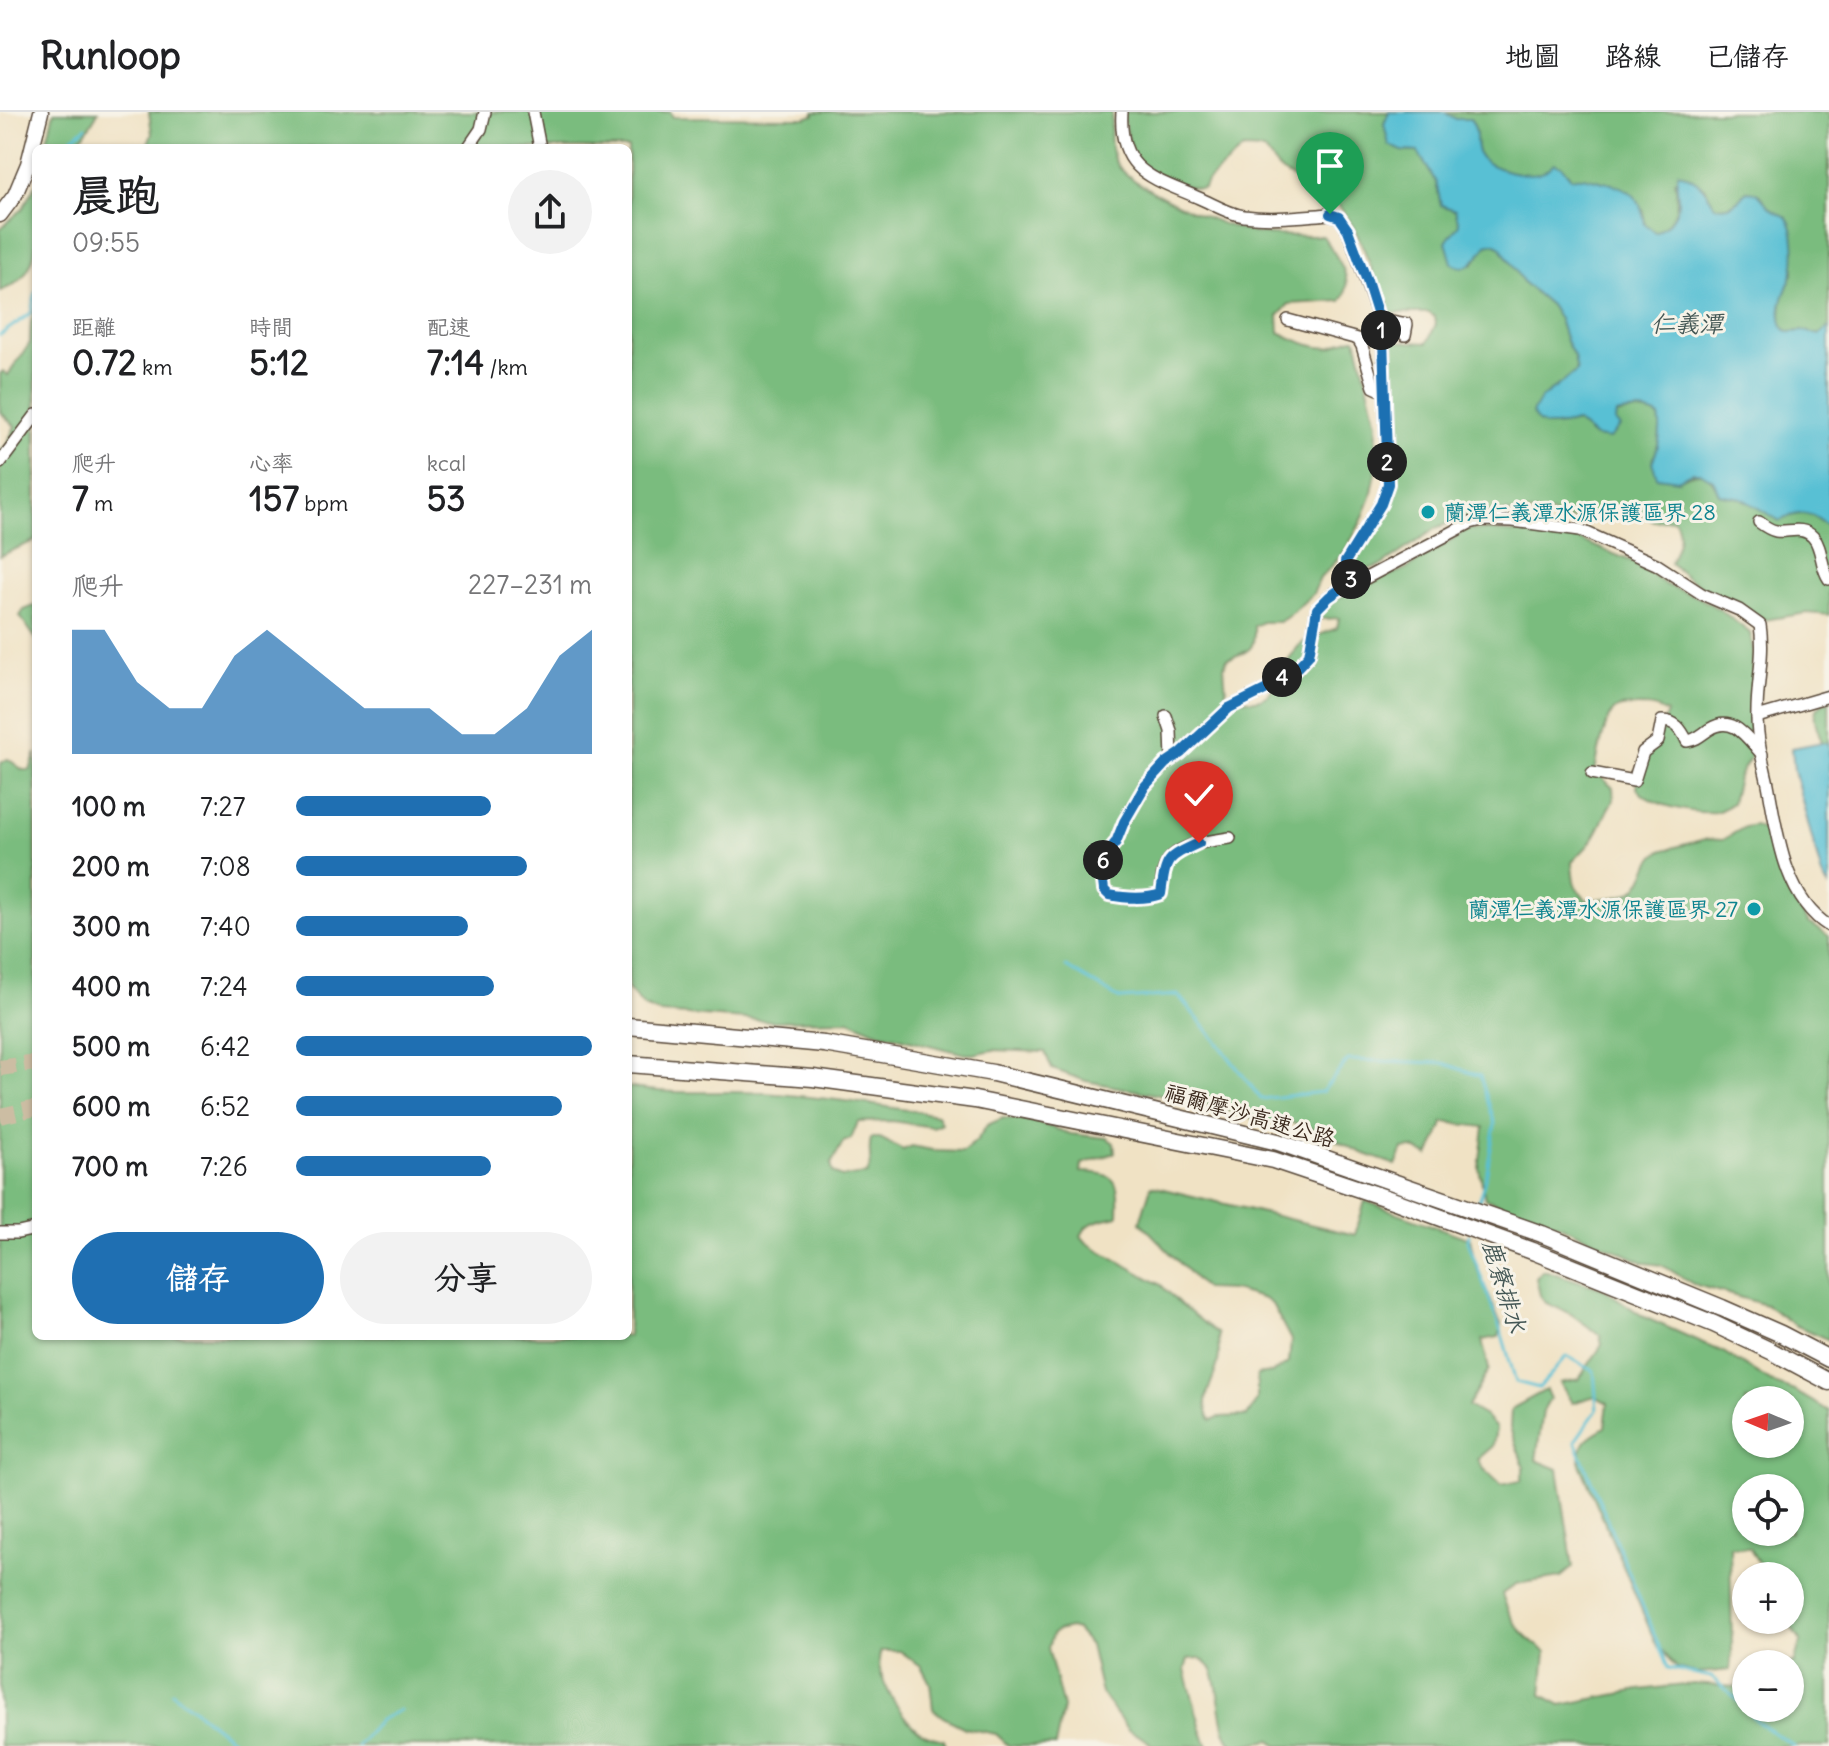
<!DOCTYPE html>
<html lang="zh-TW">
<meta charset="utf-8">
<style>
body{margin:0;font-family:Delius,"LXGW WenKai TC",sans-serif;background:#f2f2f2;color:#202124;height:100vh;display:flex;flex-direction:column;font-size:30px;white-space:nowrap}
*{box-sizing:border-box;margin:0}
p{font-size:26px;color:#757577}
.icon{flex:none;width:44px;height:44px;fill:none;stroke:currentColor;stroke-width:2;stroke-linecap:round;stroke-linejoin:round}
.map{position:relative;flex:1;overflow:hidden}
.drawer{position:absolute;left:32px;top:32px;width:600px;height:1196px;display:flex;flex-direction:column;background:#fff;border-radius:12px;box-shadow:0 2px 6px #0004}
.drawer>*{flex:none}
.needle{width:52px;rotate:272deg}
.controls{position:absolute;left:1732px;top:1274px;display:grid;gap:16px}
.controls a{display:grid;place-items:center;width:72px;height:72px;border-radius:50%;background:#fff;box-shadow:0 2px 6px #0004;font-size:40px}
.pin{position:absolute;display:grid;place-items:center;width:68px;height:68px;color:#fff;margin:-82px -34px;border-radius:50% 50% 50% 0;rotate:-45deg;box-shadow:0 0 8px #0007}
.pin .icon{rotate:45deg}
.km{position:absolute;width:40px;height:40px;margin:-20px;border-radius:50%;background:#222;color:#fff;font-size:22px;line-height:40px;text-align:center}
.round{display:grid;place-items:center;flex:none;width:84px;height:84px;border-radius:42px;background:#f2f2f2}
.headline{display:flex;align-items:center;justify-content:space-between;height:136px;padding:0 40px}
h1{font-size:44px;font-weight:700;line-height:60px}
.figures{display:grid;grid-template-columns:repeat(3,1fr);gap:12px;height:136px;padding:8px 40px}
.figures div{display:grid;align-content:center}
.figures b{font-size:34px;font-weight:700}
.figures small{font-size:22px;font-weight:400}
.figures p{font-size:22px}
.chart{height:224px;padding:16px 40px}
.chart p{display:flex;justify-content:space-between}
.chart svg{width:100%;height:144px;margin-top:8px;fill:#1f6fb2;opacity:.7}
.cta{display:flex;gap:16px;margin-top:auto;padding:16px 40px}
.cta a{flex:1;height:92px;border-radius:48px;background:#1f6fb2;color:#fff;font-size:32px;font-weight:700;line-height:92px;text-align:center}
.cta a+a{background:#f2f2f2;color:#202124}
ul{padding:0 40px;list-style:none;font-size:26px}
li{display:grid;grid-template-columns:128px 96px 1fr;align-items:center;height:60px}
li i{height:20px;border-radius:10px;background:#1f6fb2}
header{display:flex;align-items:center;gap:48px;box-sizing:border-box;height:112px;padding:0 40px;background:#fff;border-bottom:2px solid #e0e0e0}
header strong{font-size:38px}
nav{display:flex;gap:44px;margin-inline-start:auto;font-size:28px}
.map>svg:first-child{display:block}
.forest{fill:#7abc7e;stroke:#5a734e;stroke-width:2;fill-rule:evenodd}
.water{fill:#58c0d4;stroke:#4a7579;stroke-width:2}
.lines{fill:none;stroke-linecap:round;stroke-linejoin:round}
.stream{stroke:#58c0d4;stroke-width:3}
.highway-tunnel{stroke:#ccbda3;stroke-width:16;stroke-dasharray:16 8;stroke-linecap:butt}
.minor-casing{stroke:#564637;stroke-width:14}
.major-casing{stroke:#564637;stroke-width:17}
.highway-casing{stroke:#564637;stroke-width:19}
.minor{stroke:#fff;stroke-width:11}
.major{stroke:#fff;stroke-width:14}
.highway{stroke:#fff;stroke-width:16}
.route-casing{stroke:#fff;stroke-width:16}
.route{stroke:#1f6fb2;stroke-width:10}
.culture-dot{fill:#0f9aa8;stroke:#f7f3e8;stroke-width:3}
.labels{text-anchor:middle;stroke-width:6;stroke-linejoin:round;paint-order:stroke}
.culture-label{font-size:22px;fill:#0d838f;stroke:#f7f3e8;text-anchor:start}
.street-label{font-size:22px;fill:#3b2a1e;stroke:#f7f3e8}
.water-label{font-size:24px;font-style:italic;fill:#445755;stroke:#f7f3e8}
</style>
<header>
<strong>Runloop</strong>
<nav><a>地圖</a><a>路線</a><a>已儲存</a></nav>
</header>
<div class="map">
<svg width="1829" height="1634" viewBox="0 0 1829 1634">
<rect width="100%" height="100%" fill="#f7f3e8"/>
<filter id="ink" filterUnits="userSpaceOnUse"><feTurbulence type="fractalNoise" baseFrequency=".0125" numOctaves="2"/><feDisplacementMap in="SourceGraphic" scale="16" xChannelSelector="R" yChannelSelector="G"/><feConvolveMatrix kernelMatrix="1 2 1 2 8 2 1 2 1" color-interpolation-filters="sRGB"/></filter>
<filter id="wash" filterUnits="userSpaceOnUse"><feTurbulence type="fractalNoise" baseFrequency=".006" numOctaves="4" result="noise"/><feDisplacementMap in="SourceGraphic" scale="32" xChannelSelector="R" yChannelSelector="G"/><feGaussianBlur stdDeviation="1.8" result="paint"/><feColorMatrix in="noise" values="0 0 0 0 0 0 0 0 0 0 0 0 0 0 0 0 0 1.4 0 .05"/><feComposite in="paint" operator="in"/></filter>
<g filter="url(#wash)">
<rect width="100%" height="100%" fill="#f0e2c4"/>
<g class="forest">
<path d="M54,0H98C84,27 76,36 45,36Z"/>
<path d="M149,0H670L673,5L805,6L814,3V0H1112C1111,16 1108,34 1115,49C1126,74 1227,117 1255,121C1277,125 1301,123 1323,124C1335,143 1357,167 1341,189L1289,192L1278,204L1279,220C1292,227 1317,238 1331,235C1341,232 1345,226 1356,226L1377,311L1376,360L1371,385L1361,410L1344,441L1320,466L1313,482L1287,505L1279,510H1262L1254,514C1255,540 1250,538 1227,547L1224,555L1226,581C1242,588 1261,594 1272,578L1269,560C1290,558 1288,543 1301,532C1311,525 1326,521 1337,516L1339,506L1322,507L1314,504L1318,497L1358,476L1408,456L1468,417L1530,422L1548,419L1572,425L1636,451L1666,473L1698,485L1722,499L1750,521L1753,536L1751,644L1738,666L1732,691C1726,695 1721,699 1715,700C1694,702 1647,693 1637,676L1641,649L1652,636L1667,601C1654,594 1649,594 1635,594C1629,594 1621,594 1616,597C1605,604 1597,647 1595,659L1613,676L1614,688C1604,701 1605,705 1598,718C1592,731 1582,740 1572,750C1573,768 1573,776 1587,788C1601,786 1627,787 1636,776C1647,765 1647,747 1661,739L1705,727L1722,728L1745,715L1754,713L1763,717L1778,748L1788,782L1809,811L1829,824V1228L1795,1213L1766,1193L1693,1172L1662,1153L1645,1151L1562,1114L1485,1087L1479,1056L1484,1015L1444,1010L1429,1044L1413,1036L1403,1037L1396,1053L1362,1041L1314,1017L1293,1011L1261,1009L1211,993L1176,990L1159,983L1086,969L1052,957L1045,940L992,938L974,942H965L874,919L850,908L774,909L660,901L644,895L628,877V36H146L152,22Z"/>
<path d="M1122,0H1389L1384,12L1402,39L1418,40L1436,70L1441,93L1455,98L1473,152L1486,133L1494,131L1500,134L1524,171L1550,193L1559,207L1566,229L1574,244L1577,259L1540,287L1556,314L1577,310L1595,325L1614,310L1616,303C1631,299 1646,297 1659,304C1662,320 1659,335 1652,350L1678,368C1701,356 1709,358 1719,382L1741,386L1780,408C1801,398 1812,400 1829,416V503L1807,501L1759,509L1686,465L1670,451C1676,437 1684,422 1674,407L1654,409L1630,398L1602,399L1584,407H1563L1551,401L1482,400L1438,415L1382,453L1369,457H1356L1353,451C1368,422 1386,392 1391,359C1394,341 1395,320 1395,303C1393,279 1381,250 1394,229L1427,231L1436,212L1435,205L1429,201H1390L1385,198C1373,160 1357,103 1323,79C1311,71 1296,69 1284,61C1276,57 1270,45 1264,38L1243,37L1207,69L1204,76L1198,77L1159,67L1133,45Z"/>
<path d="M1444,0H1829V215L1819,223L1805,219L1790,220L1784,217L1781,210L1782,187L1794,159L1787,106L1768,95L1760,83L1747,79C1738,90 1730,97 1715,94L1704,75L1675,68C1679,94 1679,106 1656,121L1645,112L1643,98L1571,66L1561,54C1556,56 1549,59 1543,61C1527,64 1487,59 1479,43C1473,31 1480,18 1470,7H1456Z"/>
<path d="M36,72C36,104 45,147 17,170C13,174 5,177 0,179V117L23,96Z"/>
<path d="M36,196V428L0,444V338L6,334L15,314L0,300V262L3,259L8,263L30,231L31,210Z"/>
<path d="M36,493V527L20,504L24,498Z"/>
<path d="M1829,588V631L1822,630C1816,611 1806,598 1829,588Z"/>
<path d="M36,641V1224H628V975C673,984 719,978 764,981C822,985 880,993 937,1003L941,1011L933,1015L891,1009L858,1010L851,1027L843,1030L831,1052L833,1061L842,1065L867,1062C874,1049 867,1041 871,1026H880L903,1038L912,1034L937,1039L963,1040L977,1028L987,1013L1003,1006L1029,1008L1071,1022L1107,1026L1114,1031L1115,1041L1082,1052L1081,1060C1119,1061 1119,1069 1118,1104C1102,1108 1088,1108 1081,1124L1087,1131L1161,1173L1181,1193L1218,1222C1218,1231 1220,1242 1218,1250C1214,1271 1198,1287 1211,1308L1219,1305L1247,1304L1257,1288V1263L1272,1261L1289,1251L1291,1228L1272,1192L1265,1187L1233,1178L1205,1177L1140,1110L1151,1074L1355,1123L1365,1089L1470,1127L1476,1154L1501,1212L1499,1225L1482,1228L1489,1257L1468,1294L1485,1304L1496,1316L1493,1334L1478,1347L1484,1357L1501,1373L1521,1369L1524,1355L1510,1316L1511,1297L1546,1278L1550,1287L1543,1299L1536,1348L1558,1357L1573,1455L1561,1465L1516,1472L1502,1482C1512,1513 1520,1521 1546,1540L1542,1583L1561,1593L1639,1578L1693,1572L1736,1575L1746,1567V1596H1790V1552H1765L1794,1551L1801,1530L1787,1508H1790V1464H1764V1459L1749,1436L1730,1434L1732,1536L1730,1558L1697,1561L1677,1556L1656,1532L1580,1352C1580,1328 1586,1326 1605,1315L1608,1291L1595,1284L1572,1291L1560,1271L1579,1267L1602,1233L1600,1223L1571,1202L1546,1191L1540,1183L1536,1166L1543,1158L1604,1177L1644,1205L1723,1240L1777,1273L1794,1279L1829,1299V1634H1278L1271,1628C1261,1629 1243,1634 1234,1633C1218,1623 1222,1572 1210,1555C1207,1551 1203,1549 1200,1546L1188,1547L1185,1558L1202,1620L1208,1634H1153L1145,1627L1128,1618L1101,1581L1090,1533L1077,1518L1070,1516L1057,1519L1052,1523L1048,1536L1063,1596L1055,1634H1009L996,1622L965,1616L943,1605L933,1597L930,1571L921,1554L900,1539H881C871,1560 902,1607 919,1619C925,1624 936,1626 944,1628L946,1634H0V654L2,650L8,647L23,658H30ZM1746,1288H1790V1332H1746ZM1746,1376H1790V1420H1746Z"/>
</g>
<g class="water">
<path d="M1389,0H1444L1456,7H1470C1480,18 1473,31 1479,43C1487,57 1531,67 1544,59C1548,57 1551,54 1554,51L1561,54L1571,66C1580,63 1587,66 1596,68C1626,75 1640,78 1645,112L1656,121C1667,114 1679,103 1678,88C1678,78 1675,70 1678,60C1699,68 1704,75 1715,94C1730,97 1738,90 1747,79C1761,79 1762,89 1771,96C1776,100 1783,102 1787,106C1796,116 1796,150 1792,162C1786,181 1775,196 1784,217L1790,220L1805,219L1819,223L1829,215V416C1813,400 1801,397 1780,409L1741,386L1719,382L1713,368L1700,360H1693L1678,368L1657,365L1652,350C1659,335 1662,320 1659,304C1646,297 1631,299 1616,302L1615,310L1620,315L1609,327L1595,325L1577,310C1561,313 1540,321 1532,301L1540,287L1577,259L1574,244L1566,229L1559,207L1550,193L1524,171L1500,134L1494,131L1487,133C1477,145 1469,163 1452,151L1446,130L1459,112L1455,98L1441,93L1436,70L1418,40L1402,39L1389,33L1384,12Z"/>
<path d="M1822,630L1829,631V775L1822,764L1794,658L1792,636Z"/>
</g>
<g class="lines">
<g class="stream">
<path d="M60,36L86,15"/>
<path d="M0,223L31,201L36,179"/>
<path d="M1066,855L1120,887L1178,883L1218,931L1261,987L1322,980L1348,948L1443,951L1480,964L1495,1012L1487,1059L1478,1092"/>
<path d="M1469,1123L1468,1129L1501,1219L1516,1270L1539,1276L1567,1244L1594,1259L1597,1298L1575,1329L1668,1556L1711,1565L1736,1586L1759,1611L1794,1634"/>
<path d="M172,1580L240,1634"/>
<path d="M357,1634L380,1608L400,1598"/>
</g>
</g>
</g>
<g filter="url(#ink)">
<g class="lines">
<g class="highway-tunnel">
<path d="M0,956L36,951"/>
<path d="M0,1004L36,996"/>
</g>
<g class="minor-casing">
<g id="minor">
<path d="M533,0L540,36"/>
<path d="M1122,0C1118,60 1153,66 1199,86C1213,92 1229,102 1244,104C1273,108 1302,104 1330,102L1339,105L1348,118L1379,207L1383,228L1388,372L1381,392L1345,450C1344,469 1351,469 1366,466L1470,411L1482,408L1513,409L1580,418L1656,452L1702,482L1739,498L1760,513C1765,544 1756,574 1757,605C1757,627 1763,650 1768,672C1777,720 1784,786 1829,814"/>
<path d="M468,36L481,17L485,0"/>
<path d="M1379,207L1407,212L1405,223"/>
<path d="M1288,208L1358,227L1362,234L1374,275L1385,280"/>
<path d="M0,351L36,303"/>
<path d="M1759,410C1763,413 1770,418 1776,419C1788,421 1802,413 1813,425C1823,436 1820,455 1829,467"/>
<path d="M1166,604L1171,619L1172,647"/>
<path d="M1757,605L1829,584"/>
<path d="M1592,661L1634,669L1643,640L1658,629L1662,609C1676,609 1681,617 1687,629C1697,628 1702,622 1710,617C1733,602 1747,626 1762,642"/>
<path d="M1230,726C1209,729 1174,732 1165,755C1161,763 1162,773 1161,782C1144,788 1126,786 1109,783L1104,778L1103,770V746L1116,730L1124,710L1145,674L1166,651L1181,641L1229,596L1269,576L1281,566L1292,561L1309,543L1317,497L1329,485L1354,468"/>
<path d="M0,1121H18L36,1117"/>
</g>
</g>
<g class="major-casing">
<path id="major" d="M0,103L15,83L28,52L41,0"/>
</g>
<g class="highway-casing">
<g id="highway">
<path d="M628,914L824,932L993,961L1278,1030L1542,1122L1722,1196L1781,1222L1829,1247"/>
<path d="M628,952L813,966L975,988L1273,1048L1398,1090L1535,1140L1714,1212L1773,1240L1829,1270"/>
</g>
</g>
<use href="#minor" class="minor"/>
<use href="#major" class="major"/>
<use href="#highway" class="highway"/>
</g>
</g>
<g class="lines" filter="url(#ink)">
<g class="route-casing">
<path id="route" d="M1199,731C1166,746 1166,746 1161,782C1144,788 1126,786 1109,783L1104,778L1103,770V746L1116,730L1124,710L1145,674L1166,651L1181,641L1229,596L1269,576L1281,566L1292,561L1309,543L1317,497L1329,485L1354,468C1345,464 1345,459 1345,450L1381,392L1388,372L1383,228L1379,207L1367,169L1348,118L1339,105L1330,102"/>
</g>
<use href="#route" class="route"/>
</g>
<g class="culture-dot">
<circle cx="1428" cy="400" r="8"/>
<circle cx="1754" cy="797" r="8"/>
</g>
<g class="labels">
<g class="culture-label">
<text x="1444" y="408">蘭潭仁義潭水源保護區界 28</text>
<text x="1738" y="805" text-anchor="end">蘭潭仁義潭水源保護區界 27</text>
</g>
<g class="street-label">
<text transform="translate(1250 1003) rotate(16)" y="8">福爾摩沙高速公路</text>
</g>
<g class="water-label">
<text x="1687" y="220">仁義潭</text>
<text transform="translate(1504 1174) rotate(73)" y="8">鹿寮排水</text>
</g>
</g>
</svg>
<div class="controls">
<a><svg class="needle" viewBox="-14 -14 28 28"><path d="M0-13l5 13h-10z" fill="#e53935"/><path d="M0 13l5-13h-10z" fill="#757577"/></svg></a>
<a><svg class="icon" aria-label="locate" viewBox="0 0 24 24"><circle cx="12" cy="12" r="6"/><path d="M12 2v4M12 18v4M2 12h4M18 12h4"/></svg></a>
<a>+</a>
<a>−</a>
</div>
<div class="pin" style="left:1330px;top:102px;background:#1e9e55"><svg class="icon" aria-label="arrive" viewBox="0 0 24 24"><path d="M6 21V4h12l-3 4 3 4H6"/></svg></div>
<div class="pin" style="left:1199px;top:731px;background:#d93025"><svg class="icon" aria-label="check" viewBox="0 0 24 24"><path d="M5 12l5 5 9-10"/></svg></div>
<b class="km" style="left:1381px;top:218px">1</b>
<b class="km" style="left:1387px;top:350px">2</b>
<b class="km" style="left:1351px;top:467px">3</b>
<b class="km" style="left:1282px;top:565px">4</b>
<b class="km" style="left:1103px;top:748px">6</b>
<section class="drawer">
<div class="headline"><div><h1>晨跑</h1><p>09:55</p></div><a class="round"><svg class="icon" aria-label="share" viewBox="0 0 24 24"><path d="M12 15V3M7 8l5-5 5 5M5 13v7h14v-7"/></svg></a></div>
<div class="figures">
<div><p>距離</p><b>0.72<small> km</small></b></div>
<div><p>時間</p><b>5:12</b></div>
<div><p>配速</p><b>7:14<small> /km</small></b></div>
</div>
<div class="figures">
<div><p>爬升</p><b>7<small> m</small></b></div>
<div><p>心率</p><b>157<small> bpm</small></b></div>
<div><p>kcal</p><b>53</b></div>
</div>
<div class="chart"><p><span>爬升</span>227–231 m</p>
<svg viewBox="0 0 160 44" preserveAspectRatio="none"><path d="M0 44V6L10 6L20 22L30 30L40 30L50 14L60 6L70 14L80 22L90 30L100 30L110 30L120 38L130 38L140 30L150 14L160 6V44z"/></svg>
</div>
<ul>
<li><b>100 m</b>7:27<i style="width:66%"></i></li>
<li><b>200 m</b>7:08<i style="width:78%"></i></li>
<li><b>300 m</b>7:40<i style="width:58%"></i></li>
<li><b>400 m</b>7:24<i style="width:67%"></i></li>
<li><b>500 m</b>6:42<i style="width:100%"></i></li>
<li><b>600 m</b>6:52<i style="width:90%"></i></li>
<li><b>700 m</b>7:26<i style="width:66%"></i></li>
</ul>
<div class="cta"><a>儲存</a><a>分享</a></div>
</section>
</div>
